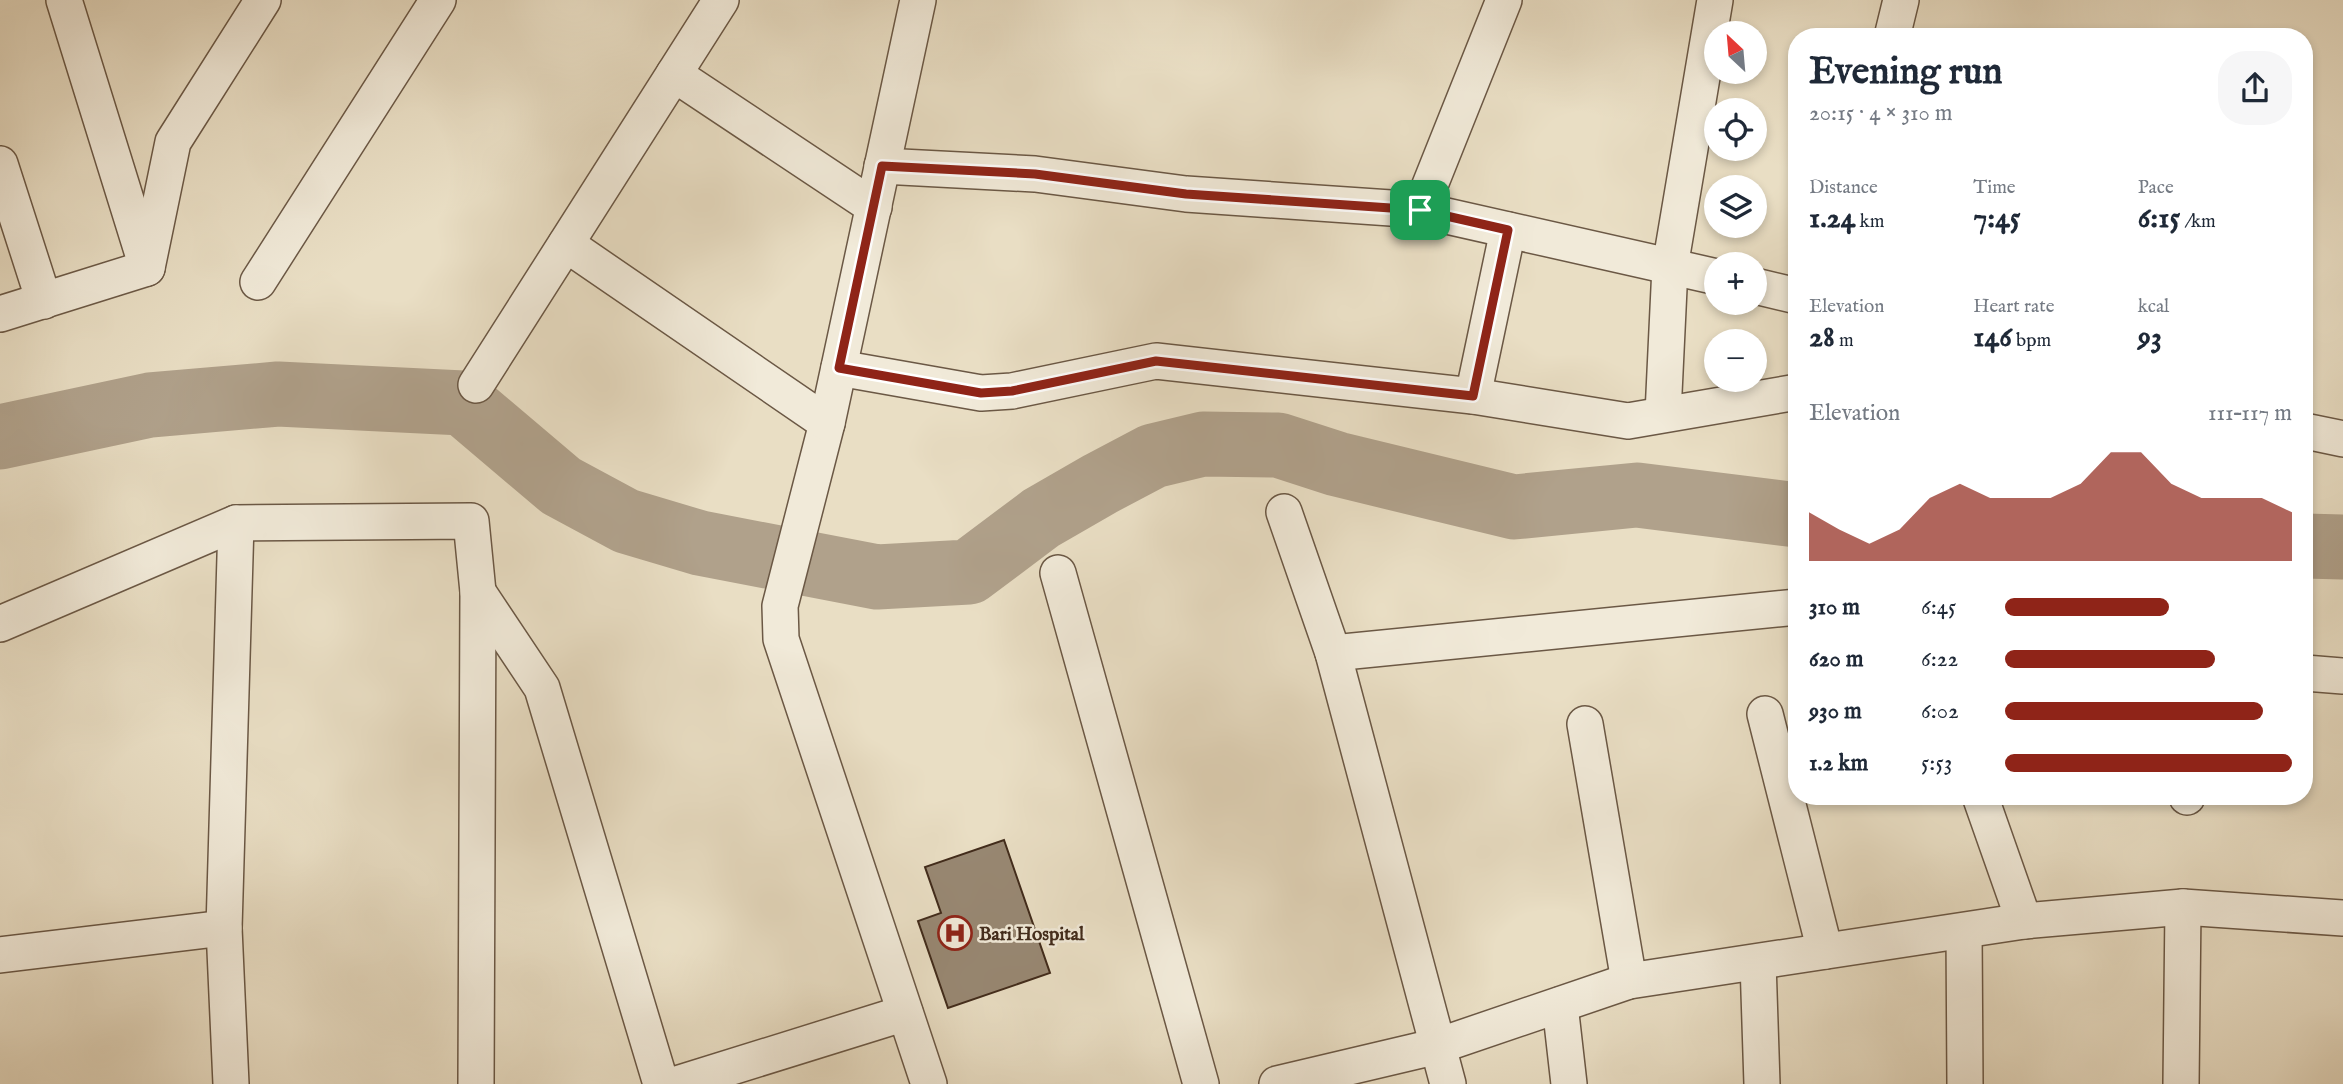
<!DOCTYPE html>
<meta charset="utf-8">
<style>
body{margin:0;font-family:"IM FELL English",serif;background:#f6f6f7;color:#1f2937;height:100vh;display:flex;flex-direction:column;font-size:26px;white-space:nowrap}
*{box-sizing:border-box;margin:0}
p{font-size:23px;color:#747a83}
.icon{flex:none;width:38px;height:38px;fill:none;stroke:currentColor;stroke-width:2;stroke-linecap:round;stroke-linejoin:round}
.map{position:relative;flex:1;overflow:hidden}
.sheet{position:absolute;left:1788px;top:28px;width:525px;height:777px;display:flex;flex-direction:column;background:#fff;border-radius:28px;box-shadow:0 4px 10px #0003}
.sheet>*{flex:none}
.needle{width:46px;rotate:334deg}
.fabs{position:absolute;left:1704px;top:21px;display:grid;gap:14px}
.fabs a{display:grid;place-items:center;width:63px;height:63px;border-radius:50%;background:#fff;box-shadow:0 4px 10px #0003;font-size:35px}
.pin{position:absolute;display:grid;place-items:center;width:60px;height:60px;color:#fff;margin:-30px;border-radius:14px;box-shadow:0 4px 10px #0006}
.round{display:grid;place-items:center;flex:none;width:74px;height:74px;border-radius:28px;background:#f6f6f7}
.headline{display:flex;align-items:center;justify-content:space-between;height:119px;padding:0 21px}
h1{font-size:38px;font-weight:800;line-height:52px}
.stats{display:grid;grid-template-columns:repeat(3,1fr);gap:10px;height:119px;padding:7px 21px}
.stats div{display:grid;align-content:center}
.stats b{font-size:30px;font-weight:800}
.stats small{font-size:19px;font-weight:400}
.stats p{font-size:19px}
.chart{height:196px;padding:14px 21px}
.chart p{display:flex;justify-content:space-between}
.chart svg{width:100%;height:126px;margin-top:7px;fill:#8f2418;opacity:.7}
ul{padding:0 21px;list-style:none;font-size:23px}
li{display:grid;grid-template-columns:112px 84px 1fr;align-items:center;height:52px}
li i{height:18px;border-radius:9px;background:#8f2418}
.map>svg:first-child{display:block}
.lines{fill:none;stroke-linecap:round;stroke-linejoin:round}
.river{stroke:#b0a18b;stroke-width:65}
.building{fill:#988873;stroke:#412b1b;stroke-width:2}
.street-casing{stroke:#6b5845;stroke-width:38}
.street{stroke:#f1ead9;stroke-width:35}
.route-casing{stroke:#fff;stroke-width:14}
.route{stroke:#8f2418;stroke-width:9}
.labels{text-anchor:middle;stroke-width:5;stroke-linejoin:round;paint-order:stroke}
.poi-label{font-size:19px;font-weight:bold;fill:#412b1b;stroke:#f1ead9;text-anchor:start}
</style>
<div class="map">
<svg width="2343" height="1084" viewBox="0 0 2343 1084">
<rect width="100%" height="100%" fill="#e9dec4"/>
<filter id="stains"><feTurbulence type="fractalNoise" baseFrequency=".00286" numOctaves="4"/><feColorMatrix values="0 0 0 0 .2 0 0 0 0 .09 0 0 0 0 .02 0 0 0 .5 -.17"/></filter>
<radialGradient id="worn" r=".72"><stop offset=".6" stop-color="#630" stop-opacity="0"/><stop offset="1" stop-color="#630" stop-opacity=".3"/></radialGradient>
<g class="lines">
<g class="river">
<path d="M0,437L150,405L278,394L463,403L561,486L626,521L700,543L877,577L969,572L1041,518L1100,484L1153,456L1203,444L1278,445L1337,464L1514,507L1637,495L1797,515"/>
<path d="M2305,546L2343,547"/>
</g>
</g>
<path class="building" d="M1004,840L1050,973L948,1008L918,921L941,913L925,867Z"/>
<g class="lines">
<g class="street-casing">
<g id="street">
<path d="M64,0L146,264"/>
<path d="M918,0L827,423L780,606L781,639L929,1084"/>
<path d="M1892,37L1901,0"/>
<path d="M674,74L874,207"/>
<path d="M0,164L44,301"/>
<path d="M882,166L1035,174L1186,194L1420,210L1717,277"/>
<path d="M1420,210L1504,0"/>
<path d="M566,244L827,423"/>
<path d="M147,268L173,142L263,0"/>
<path d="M258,282L438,0"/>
<path d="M1755,286L1797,296"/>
<path d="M0,314L147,268"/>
<path d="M839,368L981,393L1012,391L1156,361L1473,396L1628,421L1797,392"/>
<path d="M476,385L721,0"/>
<path d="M1473,396L1508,230"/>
<path d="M1663,414L1670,267L1715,0"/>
<path d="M2305,431L2343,439"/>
<path d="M1284,512L1333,653L1448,1084"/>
<path d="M1058,573L1201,1084"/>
<path d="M478,592L542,688L661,1084"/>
<path d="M0,624L236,523L471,521L478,592L476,1084"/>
<path d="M1333,653L1797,607"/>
<path d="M2305,673L2343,676"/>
<path d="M1765,714L1825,951"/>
<path d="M1585,724L1629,981"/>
<path d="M1980,796L2024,921"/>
<path d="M2187,796V797"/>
<path d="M1964,931L1965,1084"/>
<path d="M0,955L224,928"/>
<path d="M1758,962L1762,1084"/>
<path d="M1560,1005L1569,1084"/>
<path d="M231,1084L224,928L236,523"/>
<path d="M677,1084L905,1013"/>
<path d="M1277,1084L1438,1046L1629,981L2024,921L2183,907L2343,918"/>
<path d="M2181,1084L2183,907"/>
</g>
</g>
<use href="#street" class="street"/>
</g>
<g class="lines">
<g class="route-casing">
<path id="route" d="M882,166L1035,174L1186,194L1420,210L1508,230L1473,396L1156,361L1012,391L981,393L839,368Z"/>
</g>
<use href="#route" class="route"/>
</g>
<defs>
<g id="hospital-ring" transform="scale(1.75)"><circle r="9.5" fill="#f1ead9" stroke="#8f2418" stroke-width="1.5"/><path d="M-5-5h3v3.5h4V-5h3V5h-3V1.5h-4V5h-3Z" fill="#8f2418"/></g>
</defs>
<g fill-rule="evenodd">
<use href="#hospital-ring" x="955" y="933"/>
</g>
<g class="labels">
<g class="poi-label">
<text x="979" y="940">Bari Hospital</text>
</g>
</g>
<rect width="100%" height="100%" filter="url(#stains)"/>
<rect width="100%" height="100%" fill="url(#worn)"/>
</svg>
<div class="fabs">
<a><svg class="needle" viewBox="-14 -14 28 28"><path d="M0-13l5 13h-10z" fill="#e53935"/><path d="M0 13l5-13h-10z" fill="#747a83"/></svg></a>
<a><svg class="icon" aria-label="locate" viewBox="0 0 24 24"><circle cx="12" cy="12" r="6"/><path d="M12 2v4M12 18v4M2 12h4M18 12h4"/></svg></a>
<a><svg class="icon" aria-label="layers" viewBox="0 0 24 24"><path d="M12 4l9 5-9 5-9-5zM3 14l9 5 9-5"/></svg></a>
<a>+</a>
<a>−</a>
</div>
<div class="pin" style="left:1420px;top:210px;background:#1e9e55"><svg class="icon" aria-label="arrive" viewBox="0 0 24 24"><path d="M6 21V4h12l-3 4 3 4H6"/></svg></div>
<section class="sheet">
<div class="headline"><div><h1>Evening run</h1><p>20:15 · 4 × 310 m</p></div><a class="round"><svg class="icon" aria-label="share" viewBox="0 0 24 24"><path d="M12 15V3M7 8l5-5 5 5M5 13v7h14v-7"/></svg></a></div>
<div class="stats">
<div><p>Distance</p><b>1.24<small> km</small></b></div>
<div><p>Time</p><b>7:45</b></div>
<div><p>Pace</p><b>6:15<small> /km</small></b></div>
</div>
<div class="stats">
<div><p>Elevation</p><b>28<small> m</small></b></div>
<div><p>Heart rate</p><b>146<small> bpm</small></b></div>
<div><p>kcal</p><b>93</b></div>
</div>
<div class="chart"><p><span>Elevation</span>111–117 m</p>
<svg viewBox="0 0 160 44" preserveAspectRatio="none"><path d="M0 44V27L10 33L20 38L30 33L40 22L50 17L60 22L70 22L80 22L90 17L100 6L110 6L120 17L130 22L140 22L150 22L160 27V44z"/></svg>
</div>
<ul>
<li><b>310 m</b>6:45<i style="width:57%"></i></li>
<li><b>620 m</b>6:22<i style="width:73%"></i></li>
<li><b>930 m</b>6:02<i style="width:90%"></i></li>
<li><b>1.2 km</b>5:53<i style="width:100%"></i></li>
</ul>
</section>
</div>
